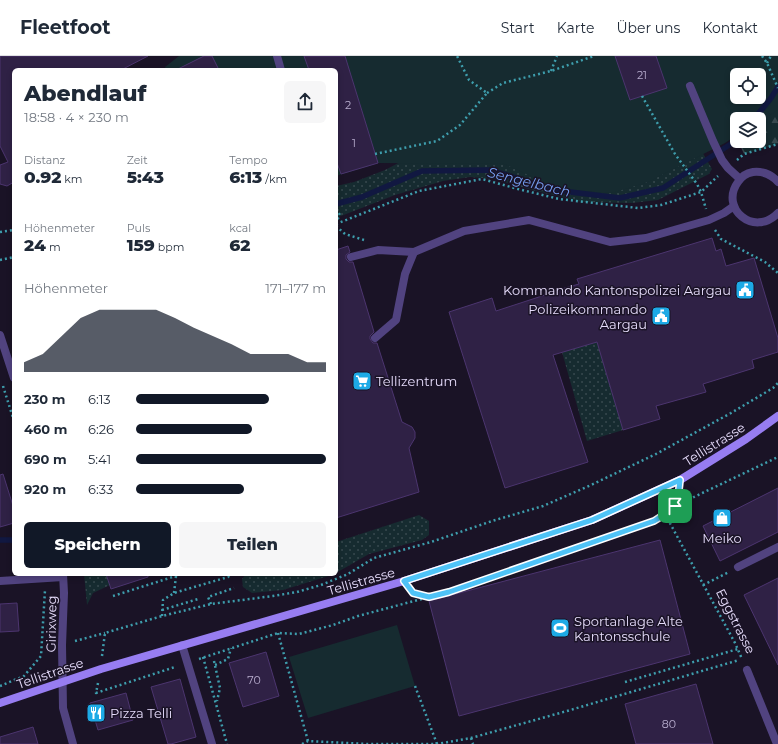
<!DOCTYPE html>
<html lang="de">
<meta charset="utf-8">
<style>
body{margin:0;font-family:Montserrat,sans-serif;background:#f6f6f7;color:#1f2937;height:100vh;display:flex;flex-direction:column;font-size:15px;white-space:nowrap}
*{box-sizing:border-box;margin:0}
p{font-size:13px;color:#747a83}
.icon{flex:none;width:22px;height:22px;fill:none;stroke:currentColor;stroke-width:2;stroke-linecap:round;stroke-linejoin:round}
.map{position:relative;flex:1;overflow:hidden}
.panel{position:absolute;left:12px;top:12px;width:326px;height:508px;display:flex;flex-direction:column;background:#fff;border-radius:6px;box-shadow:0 2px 6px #0003}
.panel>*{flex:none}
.controls{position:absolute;left:730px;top:12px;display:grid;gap:8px}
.controls a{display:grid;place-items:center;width:36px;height:36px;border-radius:6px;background:#fff;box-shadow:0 2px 6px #0003;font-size:20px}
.pin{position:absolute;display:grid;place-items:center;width:34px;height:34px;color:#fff;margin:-17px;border-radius:8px;box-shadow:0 2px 6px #0006}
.round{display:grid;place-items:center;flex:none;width:42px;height:42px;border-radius:6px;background:#f6f6f7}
.head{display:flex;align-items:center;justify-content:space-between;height:68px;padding:0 12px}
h1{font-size:22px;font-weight:800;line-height:30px}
.stats{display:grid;grid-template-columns:repeat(3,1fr);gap:6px;height:68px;padding:4px 12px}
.stats div{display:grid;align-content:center}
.stats b{font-size:17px;font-weight:800}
.stats small{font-size:11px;font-weight:400}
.stats p{font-size:11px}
.chart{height:112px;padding:8px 12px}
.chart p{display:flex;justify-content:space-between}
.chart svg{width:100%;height:72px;margin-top:4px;fill:#111827;opacity:.7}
.button{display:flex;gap:8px;margin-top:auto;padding:8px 12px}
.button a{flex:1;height:46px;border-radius:6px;background:#111827;color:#fff;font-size:16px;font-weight:800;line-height:46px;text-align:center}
.button a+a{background:#f6f6f7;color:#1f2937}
ul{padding:0 12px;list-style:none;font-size:13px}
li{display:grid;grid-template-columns:64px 48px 1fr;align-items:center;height:30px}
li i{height:10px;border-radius:5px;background:#111827}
header{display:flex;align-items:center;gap:24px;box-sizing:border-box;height:56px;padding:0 20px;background:#fff;border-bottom:1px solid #e0e1e3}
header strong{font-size:19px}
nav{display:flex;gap:22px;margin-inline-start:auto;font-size:14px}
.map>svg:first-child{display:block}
.grass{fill:url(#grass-dots)}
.forest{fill:url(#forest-firs)}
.park{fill:#162b30;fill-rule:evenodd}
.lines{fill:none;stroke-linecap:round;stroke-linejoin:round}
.stream{stroke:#111841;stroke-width:5.5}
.building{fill:#2f2145;stroke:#4c356f}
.path{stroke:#3e9ead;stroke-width:2.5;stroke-dasharray:2 3;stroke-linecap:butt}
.lane{stroke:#514380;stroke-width:8}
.street{stroke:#514380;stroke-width:8}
.secondary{stroke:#977df1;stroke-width:8}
.route-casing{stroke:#fff;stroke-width:8}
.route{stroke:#4fc3f7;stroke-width:5}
.labels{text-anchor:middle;stroke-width:3;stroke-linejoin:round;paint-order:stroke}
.number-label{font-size:11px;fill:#b8adce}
.poi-label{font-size:13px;fill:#e6dcfb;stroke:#1a1326;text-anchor:start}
.street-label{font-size:13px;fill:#e6dcfb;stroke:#1a1326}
.water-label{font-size:14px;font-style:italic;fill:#759ef0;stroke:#1a1326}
</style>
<header>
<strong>Fleetfoot</strong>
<nav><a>Start</a><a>Karte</a><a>Über uns</a><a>Kontakt</a></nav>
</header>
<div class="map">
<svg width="778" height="688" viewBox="0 0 778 688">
<defs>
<pattern id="grass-dots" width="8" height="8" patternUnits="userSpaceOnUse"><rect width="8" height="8" fill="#162b30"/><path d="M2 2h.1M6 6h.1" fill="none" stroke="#38494f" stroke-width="1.8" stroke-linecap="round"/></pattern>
<pattern id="forest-firs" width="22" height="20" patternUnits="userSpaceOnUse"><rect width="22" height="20" fill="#162b30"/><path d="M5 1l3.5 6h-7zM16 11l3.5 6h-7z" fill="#38494f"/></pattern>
</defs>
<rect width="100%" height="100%" fill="#1a1326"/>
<g class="grass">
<path d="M697,87L712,113L709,118L658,144L632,147L582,146L532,134L494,123L470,121L443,125L395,139L336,162V130L354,126L385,114L425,93Z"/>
<path d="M597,286L623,374L587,385L562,296Z"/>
<path d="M419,459L429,465V479L422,484L369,498L336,517V486Z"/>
<path d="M84,518H106L110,529L93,537L87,549Z"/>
<path d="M246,518H335L283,534L252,537L243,531L242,523Z"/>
</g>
<path class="forest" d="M778,7V88L744,98L738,85H759V63H737V83L726,59L759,41Z"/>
<g class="park">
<path d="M179,0H778V54L759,66V63H737V79L725,87L648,126L612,137L561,134L504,108L379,107L336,120V14H166L165,11ZM737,19H759V41H737Z"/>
<path d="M397,569L415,630L308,662L289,601Z"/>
</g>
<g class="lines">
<g class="stream">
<path d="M754,63L771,42L778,31"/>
<path d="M336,148L362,141L422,115L491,114L554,134L620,142L663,132L737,84"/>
<path d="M0,484H14"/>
</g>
</g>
<g class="building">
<path d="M0,0H148L121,14H14V126L7,130L0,128V109L8,106L0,90Z"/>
<path d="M204,0H212L219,14H176Z"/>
<path d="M304,0H345L378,107L341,118L336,104V14H309Z"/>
<path d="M615,0H656L667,32L630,44Z"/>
<path d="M712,182L716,195L721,193L726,210L754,202L778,282V296L752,304L754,312L703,328L706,336L656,350L660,363L623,374L597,286L553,299L588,406L505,432L449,256L492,242L496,255L545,239L544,238L579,228L577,223Z"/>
<path d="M348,190L350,196L346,199V203L349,206H353L374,276L370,280V283L373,287H377L402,366L412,371L415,376V382L409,392L419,436L336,462V194Z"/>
<path d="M3,418L14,453V467L0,471V419Z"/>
<path d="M778,432V476L720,505L703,470Z"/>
<path d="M660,484L690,598L459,660L429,545Z"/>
<path d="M106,518H148V521L111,533Z"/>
<path d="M778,522V609L744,539Z"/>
<path d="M17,547L19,575L0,576V548Z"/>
<path d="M266,596L279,640L243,651L229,607Z"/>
<path d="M180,623L196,681L171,688H168L151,631Z"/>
<path d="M696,628L713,688H636L625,648Z"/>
<path d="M126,637L133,664L98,674L90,647Z"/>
<path d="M33,671L38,688H0V681Z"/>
</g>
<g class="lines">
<g class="path">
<path d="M762,0L767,7L778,32"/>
<path d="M767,7L771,0"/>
<path d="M551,15L557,0"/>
<path d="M487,37L503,27L551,15L594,0"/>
<path d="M642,40L675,98L697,128L701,136L706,153"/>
<path d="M375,98L437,85L460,69L487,37L469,24L457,0"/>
<path d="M737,104L744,98L778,88"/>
<path d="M336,106H337"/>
<path d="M336,153L340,159L336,166"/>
<path d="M336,168L419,135L482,123L518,133L559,143L638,152L661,149L701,136L718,120"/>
<path d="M336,170L345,178L364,184"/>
<path d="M715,174L721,183L765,206L778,217"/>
<path d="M0,176L14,174"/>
<path d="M0,204L14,201"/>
<path d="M3,330L14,365"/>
<path d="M675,450L778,401"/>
<path d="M665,458L735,587L742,603"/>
<path d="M703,529L729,516"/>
<path d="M412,535L413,537L429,541L449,536L654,465L665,458L675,450L678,439"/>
<path d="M174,537L176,520"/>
<path d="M113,540L182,518"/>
<path d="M211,548L208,541L234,532"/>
<path d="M162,554L198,543"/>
<path d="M162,560L163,544L174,537L228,521L231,518"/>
<path d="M278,577L308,685"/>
<path d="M75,585L105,577"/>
<path d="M102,600L105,577L162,560L211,548L273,540L297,536L321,529L348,518L374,502L431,486L492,465L543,450L591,429L656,398L731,357L773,332L778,327"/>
<path d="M203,601L227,688"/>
<path d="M199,603L278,577L299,578L333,569L358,560L429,541"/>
<path d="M214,605L220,632L217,645"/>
<path d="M215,609L228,603L231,592"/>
<path d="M625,626L738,593"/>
<path d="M98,627L96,637L175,611"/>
<path d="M0,630L24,620L41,600L45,534"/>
<path d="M415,630L437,688"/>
<path d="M471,682L473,688"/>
<path d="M302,688L308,685L368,688H437L471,682L567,655L739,604"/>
</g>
<g class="lane">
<path d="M277,0L281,14"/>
<path d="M690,30L713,85L722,104L728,112L740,123"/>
<path d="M351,201L378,194L414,196"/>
<path d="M375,282L396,264L405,218L414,196L464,175L529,164L610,186L646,182L709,164L724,157L734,150"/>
<path d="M738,511L778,491"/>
<path d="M0,525L63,521"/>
<path d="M182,589L212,688"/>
<path d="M747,614L777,688"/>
</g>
<g class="street">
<path d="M778,126C772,119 763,115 753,116C747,117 741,121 738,126C719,152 754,182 778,157"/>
<path d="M0,279L14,322"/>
<path d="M63,518L64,537L62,589L63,652L73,688"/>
</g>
<path class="secondary" d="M0,647L101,613L404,525L592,464L680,424L746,383L778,360"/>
</g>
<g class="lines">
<g class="route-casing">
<path id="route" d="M680,424C679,432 679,442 675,449C671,455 660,461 654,465L449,536L429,541L413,537L404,525L592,464Z"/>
</g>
<use href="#route" class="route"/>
</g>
<defs>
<g id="civic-square" transform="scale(1)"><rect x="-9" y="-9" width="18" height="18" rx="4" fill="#1daae6" stroke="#1a1326"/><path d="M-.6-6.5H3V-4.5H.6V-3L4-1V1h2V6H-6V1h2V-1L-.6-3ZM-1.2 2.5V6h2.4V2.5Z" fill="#fff"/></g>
<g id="supermarket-square" transform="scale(1)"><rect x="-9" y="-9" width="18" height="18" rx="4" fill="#1daae6" stroke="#1a1326"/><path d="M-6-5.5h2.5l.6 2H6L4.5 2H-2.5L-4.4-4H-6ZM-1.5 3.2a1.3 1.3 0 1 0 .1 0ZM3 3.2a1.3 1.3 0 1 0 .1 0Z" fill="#fff"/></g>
<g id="shop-square" transform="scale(1)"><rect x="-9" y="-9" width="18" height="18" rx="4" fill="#1daae6" stroke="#1a1326"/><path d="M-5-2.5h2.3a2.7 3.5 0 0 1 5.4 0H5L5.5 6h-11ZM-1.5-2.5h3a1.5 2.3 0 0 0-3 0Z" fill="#fff"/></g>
<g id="stadium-square" transform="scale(1)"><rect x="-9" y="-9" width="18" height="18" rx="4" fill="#1daae6" stroke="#1a1326"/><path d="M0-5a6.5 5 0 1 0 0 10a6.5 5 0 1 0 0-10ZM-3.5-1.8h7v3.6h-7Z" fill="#fff"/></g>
<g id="restaurant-square" transform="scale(1)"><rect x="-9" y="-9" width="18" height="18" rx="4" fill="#1daae6" stroke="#1a1326"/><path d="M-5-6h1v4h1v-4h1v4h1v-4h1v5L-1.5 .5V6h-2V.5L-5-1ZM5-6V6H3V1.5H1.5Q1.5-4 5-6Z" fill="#fff"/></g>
</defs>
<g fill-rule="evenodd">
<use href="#civic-square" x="745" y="234"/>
<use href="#civic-square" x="661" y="260"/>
<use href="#supermarket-square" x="362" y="325"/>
<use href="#shop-square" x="722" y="462"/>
<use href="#stadium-square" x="560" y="572"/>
<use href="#restaurant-square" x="96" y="657"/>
</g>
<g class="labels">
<g class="number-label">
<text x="642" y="23">21</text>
<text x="348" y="53">2</text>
<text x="354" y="91">1</text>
<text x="254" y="628">70</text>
<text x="669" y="672">80</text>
</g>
<g class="poi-label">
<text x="731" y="239" text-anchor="end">Kommando Kantonspolizei Aargau</text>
<text x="647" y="258" text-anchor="end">Polizeikommando<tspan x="647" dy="15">Aargau</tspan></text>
<text x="376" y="330">Tellizentrum</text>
<text x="722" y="487" text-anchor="middle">Meiko</text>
<text x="574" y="570">Sportanlage Alte<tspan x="574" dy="15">Kantonsschule</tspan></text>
<text x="110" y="662">Pizza Telli</text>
</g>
<g class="street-label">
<text transform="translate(714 388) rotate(-32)" y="5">Tellistrasse</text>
<text transform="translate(361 525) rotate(-16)" y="5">Tellistrasse</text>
<text transform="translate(736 565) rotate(63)" y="5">Eggstrasse</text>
<text transform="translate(51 568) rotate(-89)" y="5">Girixweg</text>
<text transform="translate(50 617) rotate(-19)" y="5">Tellistrasse</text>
</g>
<g class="water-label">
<text transform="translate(529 126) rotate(14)" y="5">Sengelbach</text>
</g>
</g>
</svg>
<div class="controls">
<a><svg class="icon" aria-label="locate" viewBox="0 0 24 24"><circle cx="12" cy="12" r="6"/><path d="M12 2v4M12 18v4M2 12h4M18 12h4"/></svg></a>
<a><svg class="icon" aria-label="layers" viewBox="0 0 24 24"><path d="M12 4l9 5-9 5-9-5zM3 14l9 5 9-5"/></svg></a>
</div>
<div class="pin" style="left:675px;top:450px;background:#1e9e55"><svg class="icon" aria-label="arrive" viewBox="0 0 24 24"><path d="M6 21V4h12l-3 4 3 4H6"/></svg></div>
<section class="panel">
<div class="head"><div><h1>Abendlauf</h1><p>18:58 · 4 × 230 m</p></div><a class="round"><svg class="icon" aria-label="share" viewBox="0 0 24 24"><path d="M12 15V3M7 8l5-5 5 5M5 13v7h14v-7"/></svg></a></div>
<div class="stats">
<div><p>Distanz</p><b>0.92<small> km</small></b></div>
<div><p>Zeit</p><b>5:43</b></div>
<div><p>Tempo</p><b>6:13<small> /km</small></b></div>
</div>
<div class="stats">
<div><p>Höhenmeter</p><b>24<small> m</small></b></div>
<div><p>Puls</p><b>159<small> bpm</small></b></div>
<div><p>kcal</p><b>62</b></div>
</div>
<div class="chart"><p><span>Höhenmeter</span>171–177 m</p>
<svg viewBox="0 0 160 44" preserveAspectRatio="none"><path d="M0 44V38L10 33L20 22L30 11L40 6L50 6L60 6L70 6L80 11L90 17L100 22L110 27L120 33L130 33L140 33L150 38L160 38V44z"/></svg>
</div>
<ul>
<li><b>230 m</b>6:13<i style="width:70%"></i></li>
<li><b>460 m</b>6:26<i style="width:61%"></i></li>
<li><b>690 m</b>5:41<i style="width:100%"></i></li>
<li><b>920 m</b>6:33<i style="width:57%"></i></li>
</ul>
<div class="button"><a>Speichern</a><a>Teilen</a></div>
</section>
</div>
